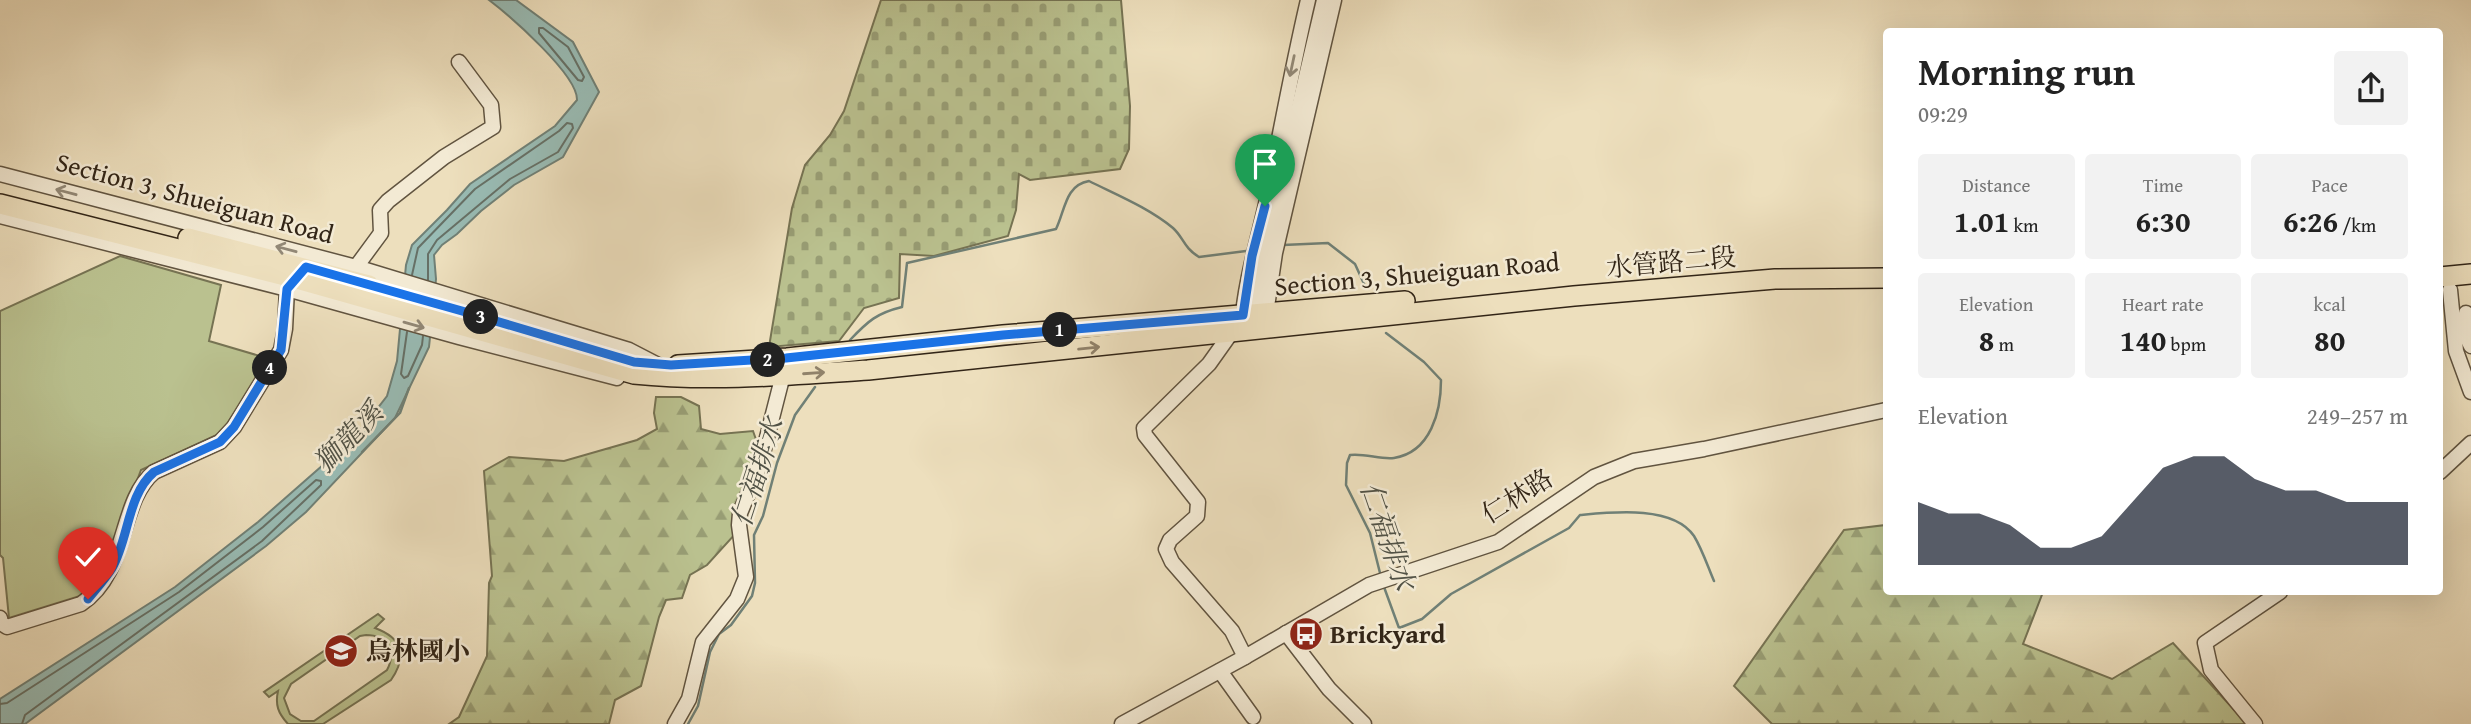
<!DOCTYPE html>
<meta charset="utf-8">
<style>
body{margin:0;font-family:"Gentium Book Plus","Noto Serif TC",serif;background:#f2f2f2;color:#222;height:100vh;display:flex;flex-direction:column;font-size:26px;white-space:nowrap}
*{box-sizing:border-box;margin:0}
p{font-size:23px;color:#767676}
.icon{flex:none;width:38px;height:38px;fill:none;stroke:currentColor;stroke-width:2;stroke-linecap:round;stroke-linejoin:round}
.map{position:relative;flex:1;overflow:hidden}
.details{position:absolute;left:1883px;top:28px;width:560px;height:567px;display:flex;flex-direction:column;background:#fff;border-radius:7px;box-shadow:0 7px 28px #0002}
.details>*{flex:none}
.pin{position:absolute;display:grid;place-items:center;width:60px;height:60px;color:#fff;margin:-72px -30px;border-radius:50% 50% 50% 0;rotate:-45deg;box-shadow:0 0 7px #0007}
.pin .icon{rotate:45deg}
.km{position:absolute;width:35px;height:35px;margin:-18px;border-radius:50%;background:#222;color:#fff;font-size:19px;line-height:35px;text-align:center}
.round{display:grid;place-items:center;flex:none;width:74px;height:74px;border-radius:7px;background:#f2f2f2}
.overview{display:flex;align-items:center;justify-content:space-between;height:119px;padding:0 35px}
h1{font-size:38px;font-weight:600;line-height:52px}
.stats{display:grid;grid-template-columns:repeat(3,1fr);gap:10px;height:119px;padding:7px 35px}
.stats div{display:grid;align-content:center;border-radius:7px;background:#f2f2f2;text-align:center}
.stats b{font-size:30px;font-weight:600}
.stats small{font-size:19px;font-weight:400}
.stats p{font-size:19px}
.chart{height:196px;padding:14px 35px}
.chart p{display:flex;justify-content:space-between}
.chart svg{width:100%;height:126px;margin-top:7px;fill:#111827;opacity:.7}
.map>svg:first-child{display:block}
.forest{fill:url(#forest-firs);stroke:#767353;stroke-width:2}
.cemetery{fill:url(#cemetery-stones);stroke:#767353;stroke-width:2}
.green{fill:#bac18f;stroke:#767353;stroke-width:2;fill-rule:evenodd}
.water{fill:#99bcb5;stroke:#708076;stroke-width:2}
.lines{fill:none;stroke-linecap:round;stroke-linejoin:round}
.shore{stroke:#667066;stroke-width:2}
.stream{stroke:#708076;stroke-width:2.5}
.minor-casing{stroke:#615440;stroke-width:17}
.major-casing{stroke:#322517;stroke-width:22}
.minor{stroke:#f3ead4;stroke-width:14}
.major{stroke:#eddfbd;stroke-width:19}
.oneway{stroke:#928876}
.oneway2{stroke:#90826a}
.route-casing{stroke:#fff;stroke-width:14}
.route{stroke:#1a73e8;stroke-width:9}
.labels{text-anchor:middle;stroke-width:5;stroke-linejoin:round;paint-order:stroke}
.street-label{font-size:26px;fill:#322517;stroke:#f3ead4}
.poi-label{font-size:26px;font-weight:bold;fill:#322517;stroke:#f3ead4;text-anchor:start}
.water-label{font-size:28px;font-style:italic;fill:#515246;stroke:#f3ead4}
</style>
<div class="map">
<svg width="2471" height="724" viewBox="0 0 2471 724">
<defs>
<pattern id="forest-firs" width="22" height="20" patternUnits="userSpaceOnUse" patternTransform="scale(1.75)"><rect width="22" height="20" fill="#bac18f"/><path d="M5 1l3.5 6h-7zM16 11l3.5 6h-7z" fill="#989d74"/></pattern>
<pattern id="cemetery-stones" width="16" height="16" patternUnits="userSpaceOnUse" patternTransform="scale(1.75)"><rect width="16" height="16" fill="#bac18f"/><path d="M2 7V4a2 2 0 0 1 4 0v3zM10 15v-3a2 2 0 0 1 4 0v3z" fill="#989d74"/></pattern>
</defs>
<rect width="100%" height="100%" fill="#eddfbd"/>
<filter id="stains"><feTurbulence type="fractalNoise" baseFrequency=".00286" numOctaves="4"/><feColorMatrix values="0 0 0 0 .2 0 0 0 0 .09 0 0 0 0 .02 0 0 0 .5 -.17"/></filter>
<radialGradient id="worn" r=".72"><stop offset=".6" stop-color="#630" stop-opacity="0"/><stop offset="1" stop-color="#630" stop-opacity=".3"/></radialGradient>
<g class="forest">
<path d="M656,397H681L699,406L701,429L720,434L753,431L759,448L752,478L734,506L737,532L707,565L690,575L682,598L666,600L659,617L641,686L615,700L609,724H449L459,717L487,656L489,583L492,576L484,471L509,457L564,461L637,440L657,429L654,413Z"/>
<path d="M1886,525V592H2043L2023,644L2112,679L2173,643L2247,724H1772L1734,686L1844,530Z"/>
</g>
<path class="cemetery" d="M881,0H1121L1130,106L1129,149L1120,169L1030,180L1019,174L1016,210L1008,236L934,256L900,254L899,298L864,308L839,341L769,347L792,208L805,165L830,135L844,111Z"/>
<g class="green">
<path d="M120,256L221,285L209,341L270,359L221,433L141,470L105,566L80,596L9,618L3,558L0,555V311Z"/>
<path d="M378,614L384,619L375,628C402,638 408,655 391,680L323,724H288C278,713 275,705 278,691L269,697L264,692ZM366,635C387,635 397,651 387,670L314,721H301L290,714L284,698L291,684L360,636Z"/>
</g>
<path class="water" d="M489,0H516L573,42L599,92L563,157L514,185L481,211L457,234L442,245L434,255L436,279L429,347L395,418L306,512L266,546L25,724H0V699L175,587L258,522L356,436L387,396L397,361L406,265L412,245L447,210L470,184L555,126L577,100C578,75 510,16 489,0Z"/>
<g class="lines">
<g class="shore">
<path d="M539,28H543L568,47L584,77L582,81L578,80L539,33Z"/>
<path d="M412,275L418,248L475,189L559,131L567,123L572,124L573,128L558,152L510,179L437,240L428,254V280"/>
<path d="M407,332L401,374L404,378L408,376L422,345L423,336"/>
<path d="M0,704L7,703L179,592L263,527L316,480L321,481V485L262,541L25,715L22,724"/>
</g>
<g class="stream">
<path d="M1283,245L1328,243L1355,264L1365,286"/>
<path d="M850,340C868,321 877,313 902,307L907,263L1056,229C1065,211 1065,185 1089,181C1117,195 1149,208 1173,228C1184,238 1183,247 1199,257L1246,251"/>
<path d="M362,452L400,413L409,388"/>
<path d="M1381,577L1370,533L1346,485L1347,463L1350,455C1365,453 1381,460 1394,458C1431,452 1441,411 1441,380L1424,362L1386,333"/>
<path d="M1384,587L1399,628L1422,619L1451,594L1569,528L1580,515C1612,512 1673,505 1694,536C1702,549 1708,567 1714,581"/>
<path d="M688,724L698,706L710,652L719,634L731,625L752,596L755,583L754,535L763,516L777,463L795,415L815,387"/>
</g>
<g class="minor-casing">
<g id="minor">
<path d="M0,174L356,267L629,350L658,365"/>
<path d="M0,216L287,289L459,337L617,378"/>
<path d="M356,267L381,233L380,210L388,201L444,157L493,127L491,105L459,62"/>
<path d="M2450,290L2456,351L2471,392"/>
<path d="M2466,313V336L2471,346"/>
<path d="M1253,320L1265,251L1324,0"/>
<path d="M1265,320L1275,253L1334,0"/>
<path d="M1242,324C1245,283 1257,244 1266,204C1280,136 1292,68 1308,0"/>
<path d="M1231,333L1209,364L1144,428L1145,435L1198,502L1197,516L1170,540L1166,549L1172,562L1232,631L1245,657"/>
<path d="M2440,472L2471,443"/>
<path d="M0,618L1,623L7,627L81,604C129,572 118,502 154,472L220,442L234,427L281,350L285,329L287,289L293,283"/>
<path d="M1286,633L1329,689L1364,724"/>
<path d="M1220,671L1253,717"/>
<path d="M675,724L689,699L703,642L737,599L746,577L739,525L740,513L760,465L785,367"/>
<path d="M1122,724L1245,657L1369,585L1498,542L1594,477L1634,461L1704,449L1886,410"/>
<path d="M2255,724L2211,670L2205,643L2280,592"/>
</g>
</g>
<g class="major-casing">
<g id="major">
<path d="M0,204L297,279L634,374C712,382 791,375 868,370L1574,296L1775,279L1886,278"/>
<path d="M188,238L369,285"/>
<path d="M2440,277L2471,274"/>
<path d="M678,365L787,358L1003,335L1405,301"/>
</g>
</g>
<use href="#minor" class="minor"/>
<use href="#major" class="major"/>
</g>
<defs><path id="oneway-shaft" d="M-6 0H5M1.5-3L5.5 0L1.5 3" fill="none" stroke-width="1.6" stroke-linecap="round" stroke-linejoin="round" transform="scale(1.75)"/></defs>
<g class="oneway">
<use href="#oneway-shaft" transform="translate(1292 66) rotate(102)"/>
<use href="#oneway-shaft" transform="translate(66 192) rotate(-165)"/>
<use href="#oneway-shaft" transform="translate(286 249) rotate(-165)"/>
<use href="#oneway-shaft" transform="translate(414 325) rotate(16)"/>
</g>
<g class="oneway2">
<use href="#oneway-shaft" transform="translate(1089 348) rotate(-6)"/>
<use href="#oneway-shaft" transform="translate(814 373) rotate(-4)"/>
</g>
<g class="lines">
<g class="route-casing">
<path id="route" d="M88,599C96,589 105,579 112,568C129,539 127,495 154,472L220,442L234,427L281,350L287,289L306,267L462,311L634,362L671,365L786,358L1003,335L1243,315L1252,256L1265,206"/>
</g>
<use href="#route" class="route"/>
</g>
<defs>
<g id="bus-disc" transform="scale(1.75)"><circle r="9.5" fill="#8f2418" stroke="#f3ead4"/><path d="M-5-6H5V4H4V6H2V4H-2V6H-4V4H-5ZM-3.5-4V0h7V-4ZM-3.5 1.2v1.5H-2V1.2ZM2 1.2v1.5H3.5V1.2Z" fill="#fff"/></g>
<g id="school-disc" transform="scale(1.75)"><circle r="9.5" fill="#8f2418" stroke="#f3ead4"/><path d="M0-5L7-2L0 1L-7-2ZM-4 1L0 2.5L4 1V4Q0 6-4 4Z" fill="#fff"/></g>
</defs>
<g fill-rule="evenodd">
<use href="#bus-disc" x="1306" y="634"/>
<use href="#school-disc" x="341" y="651"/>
</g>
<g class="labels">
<g class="street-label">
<text transform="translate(195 198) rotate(15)" y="9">Section 3, Shueiguan Road</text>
<text transform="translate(1671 262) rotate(-5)" y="9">水管路二段</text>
<text transform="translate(1417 274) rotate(-5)" y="9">Section 3, Shueiguan Road</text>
<text transform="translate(1517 496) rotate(-32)" y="9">仁林路</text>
</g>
<g class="poi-label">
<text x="1330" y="643">Brickyard</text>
<text x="366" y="660">烏林國小</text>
</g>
<g class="water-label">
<text transform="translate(348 437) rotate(-46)" y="10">獅龍溪</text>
<text transform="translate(757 472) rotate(-72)" y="10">仁福排水</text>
<text transform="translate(1388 536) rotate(71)" y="10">仁福排水</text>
</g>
</g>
<rect width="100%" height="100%" filter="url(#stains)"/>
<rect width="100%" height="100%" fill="url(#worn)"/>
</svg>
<div class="pin" style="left:1265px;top:206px;background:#1e9e55"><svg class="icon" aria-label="arrive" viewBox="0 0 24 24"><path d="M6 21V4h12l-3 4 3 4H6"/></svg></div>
<div class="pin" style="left:88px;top:599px;background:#d93025"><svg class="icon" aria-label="check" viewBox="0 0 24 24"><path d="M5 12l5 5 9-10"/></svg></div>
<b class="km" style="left:1060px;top:330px">1</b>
<b class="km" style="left:768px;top:360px">2</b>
<b class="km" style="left:481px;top:317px">3</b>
<b class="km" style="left:270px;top:368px">4</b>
<section class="details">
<div class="overview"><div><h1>Morning run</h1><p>09:29</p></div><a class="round"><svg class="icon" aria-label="share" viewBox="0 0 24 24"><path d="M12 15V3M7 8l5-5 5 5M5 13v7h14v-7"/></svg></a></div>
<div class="stats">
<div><p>Distance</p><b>1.01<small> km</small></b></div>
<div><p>Time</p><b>6:30</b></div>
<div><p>Pace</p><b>6:26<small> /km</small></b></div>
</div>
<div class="stats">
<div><p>Elevation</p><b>8<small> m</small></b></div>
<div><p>Heart rate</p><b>140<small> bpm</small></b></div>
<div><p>kcal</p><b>80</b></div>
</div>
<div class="chart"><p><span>Elevation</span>249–257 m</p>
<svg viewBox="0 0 160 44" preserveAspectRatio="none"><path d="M0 44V22L10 26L20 26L30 30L40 38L50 38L60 34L70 22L80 10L90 6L100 6L110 14L120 18L130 18L140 22L150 22L160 22V44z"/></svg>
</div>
</section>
</div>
